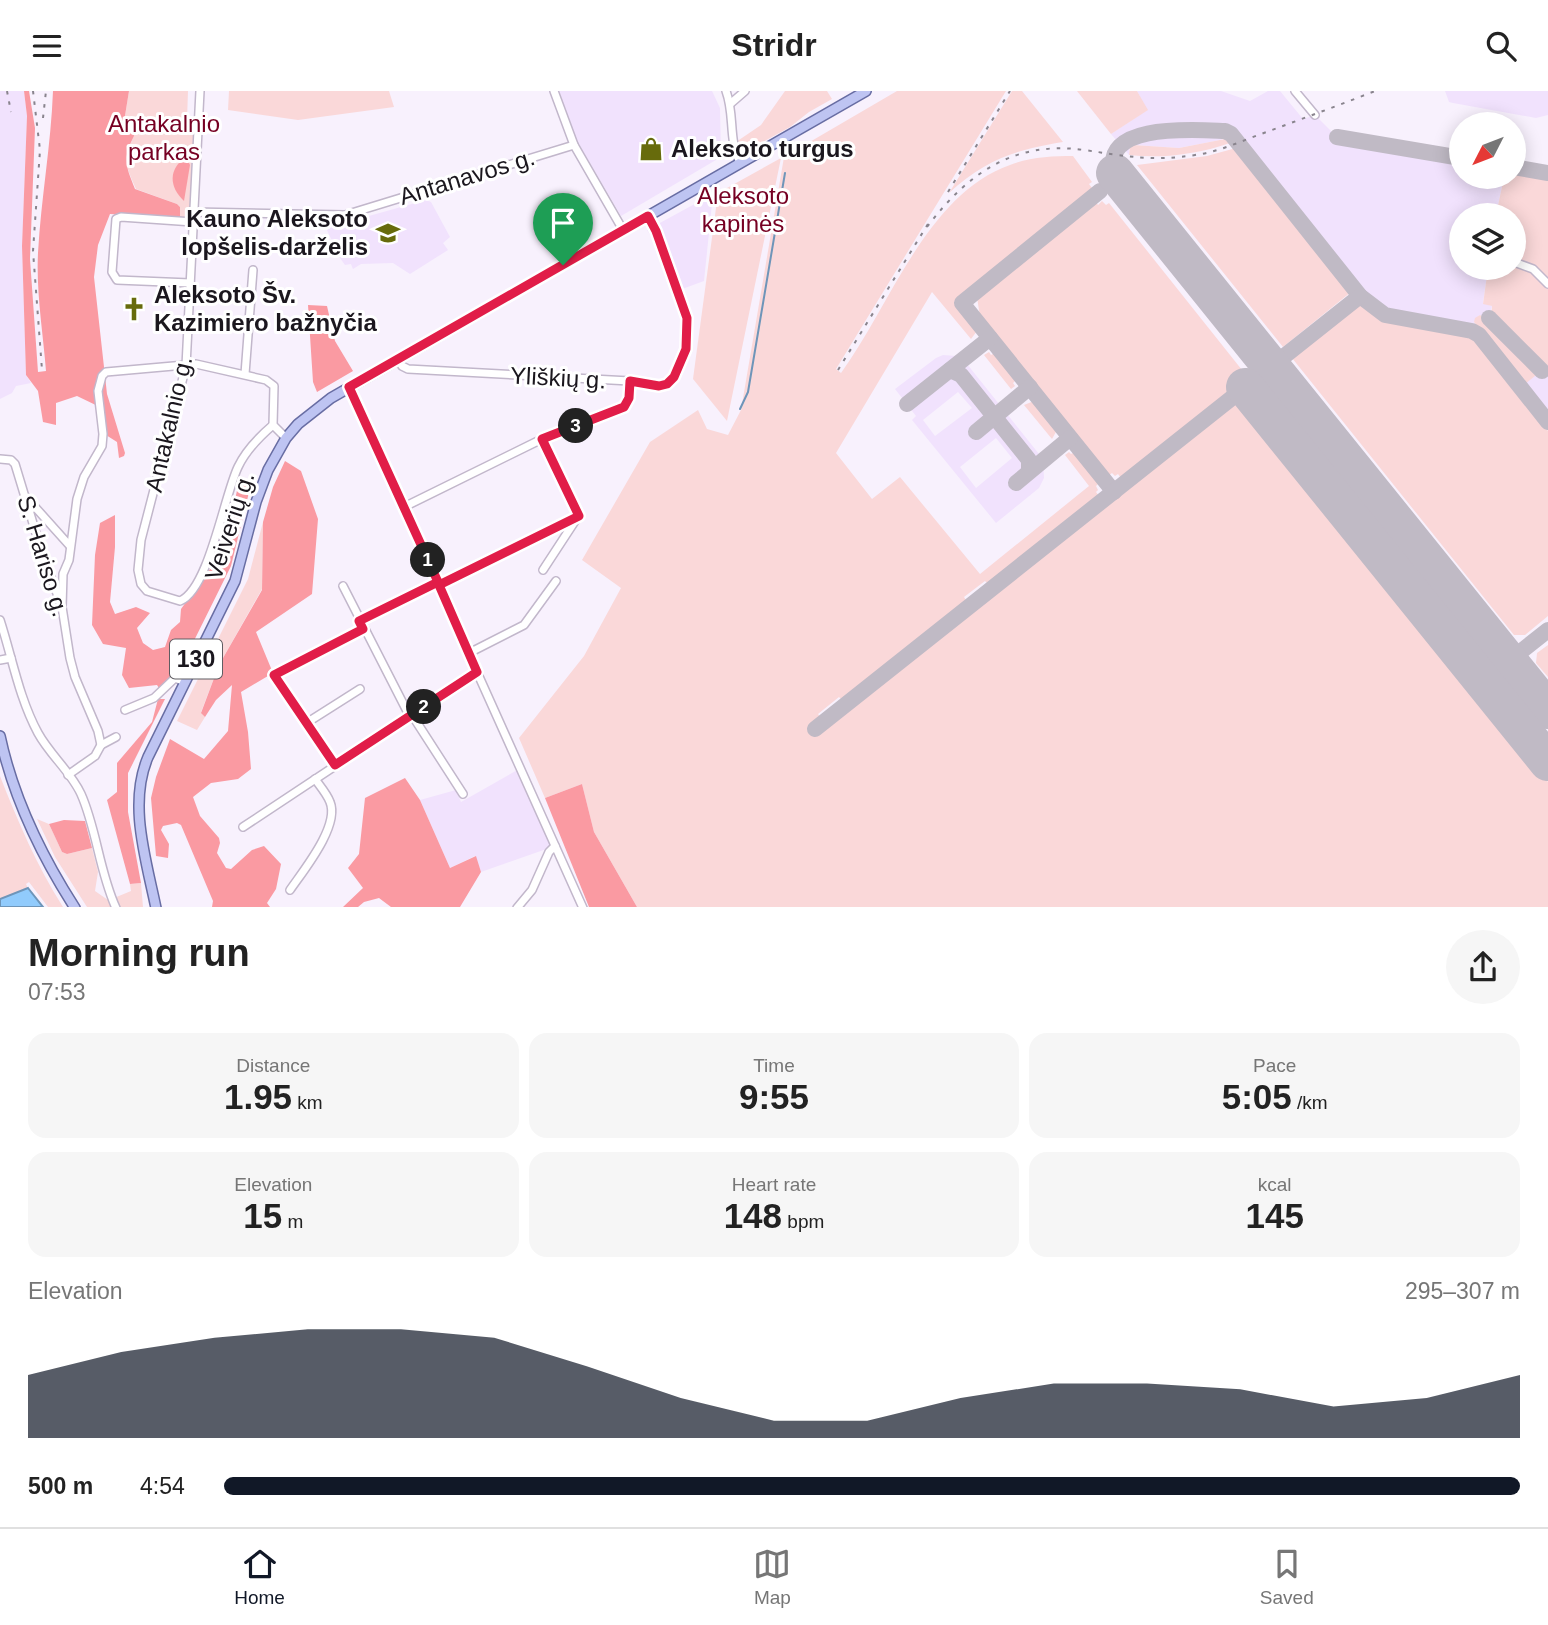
<!DOCTYPE html>
<meta charset="utf-8">
<style>
body{margin:0;font-family:Arial,sans-serif;background:#f6f6f6;color:#222;height:100vh;display:flex;flex-direction:column;font-size:26px;white-space:nowrap}
*{box-sizing:border-box;margin:0}
p{font-size:23px;color:#767676}
.icon{flex:none;width:38px;height:38px;fill:none;stroke:currentColor;stroke-width:2;stroke-linecap:round;stroke-linejoin:round}
.map{position:relative;height:816px;overflow:hidden}
.panel{display:flex;flex-direction:column;background:#fff;flex:1}
.panel>*{flex:none}
.needle{width:46px;rotate:228deg}
.fabs{position:absolute;left:1449px;top:21px;display:grid;gap:14px}
.fabs a{display:grid;place-items:center;width:77px;height:77px;border-radius:50%;background:#fff;box-shadow:0 4px 18px #0003;font-size:35px}
.pin{position:absolute;display:grid;place-items:center;width:60px;height:60px;color:#fff;margin:-72px -30px;border-radius:50% 50% 50% 0;rotate:-45deg;box-shadow:0 0 7px #0007}
.pin .icon{rotate:45deg}
.km{position:absolute;width:35px;height:35px;margin:-18px;border-radius:50%;background:#222;color:#fff;font-size:19px;line-height:35px;text-align:center}
.round{display:grid;place-items:center;flex:none;width:74px;height:74px;border-radius:37px;background:#f6f6f6}
.overview{display:flex;align-items:center;justify-content:space-between;height:119px;padding:0 28px}
h1{font-size:38px;font-weight:700;line-height:52px}
.metrics{display:grid;grid-template-columns:repeat(3,1fr);gap:10px;height:119px;padding:7px 28px}
.metrics div{display:grid;align-content:center;border-radius:18px;background:#f6f6f6;text-align:center}
.metrics b{font-size:35px;font-weight:700}
.metrics small{font-size:19px;font-weight:400}
.metrics p{font-size:19px}
.chart{height:196px;padding:14px 28px}
.chart p{display:flex;justify-content:space-between}
.chart svg{width:100%;height:126px;margin-top:7px;fill:#111827;opacity:.7}
ul{padding:0 28px;list-style:none;font-size:23px}
li{display:grid;grid-template-columns:112px 84px 1fr;align-items:center;height:52px}
li i{height:18px;border-radius:9px;background:#111827}
header{display:flex;justify-content:space-between;align-items:center;height:91px;padding:0 28px;background:#fff;font-size:32px;font-weight:700}
.tab-bar{display:flex;justify-content:space-around;align-items:center;height:98px;border-top:2px solid #e0e0e0;background:#fff;font-size:19px;color:#767676}
.tab-bar a{display:grid;justify-items:center;gap:4px}
.tab-bar .active{color:#111827}
.map>svg:first-child{display:block}
.built{fill:#f1e2fd;fill-rule:evenodd}
.green{fill:#fad8d9}
.forest{fill:#fa9aa2}
.water{fill:#91cbfc;stroke:#6e95b9;stroke-width:2}
.lines{fill:none;stroke-linecap:round;stroke-linejoin:round}
.stream{stroke:#6e95b9;stroke-width:2}
.taxiway{stroke:#c0bac5;stroke-width:16}
.runway{stroke:#c0bac5;stroke-width:38}
.minor-casing{stroke:#c2b7cb;stroke-width:10}
.major-casing{stroke:#686da3;stroke-width:12}
.minor{stroke:#fff;stroke-width:7}
.major{stroke:#bec4f2;stroke-width:9}
.rail{stroke:#89848d;stroke-width:2;stroke-dasharray:3.5 7;stroke-linecap:butt}
.route-casing{stroke:#fff;stroke-width:14}
.route{stroke:#e11d48;stroke-width:9}
.labels{text-anchor:middle;stroke-width:6;stroke-linejoin:round;paint-order:stroke}
.shield{fill:#fff;stroke:#5f5d62;stroke-width:2}
.shield-label{font-size:23px;font-weight:bold;fill:#1b171e}
.park-label{font-size:24px;fill:#760023;stroke:#fff}
.poi-label{font-size:24px;font-weight:bold;fill:#1b171e;stroke:#fff;text-anchor:start}
.street-label{font-size:24px;fill:#1b171e;stroke:#fff}
</style>
<header><svg class="icon" aria-label="menu" viewBox="0 0 24 24"><path d="M4 6h16M4 12h16M4 18h16"/></svg>Stridr<svg class="icon" aria-label="search" viewBox="0 0 24 24"><circle cx="10" cy="10" r="6"/><path d="M15 15l6 6"/></svg></header>
<div class="map">
<svg width="1548" height="817" viewBox="0 0 1548 817">
<rect width="100%" height="100%" fill="#f8f1fd"/>
<g class="built">
<path d="M0,0H24L27,25L22,156L26,284L31,292L16,295L12,302L0,308Z"/>
<path d="M559,0H712L720,17L721,66L621,125L577,50Z"/>
<path d="M1137,0H1221L1250,10L1268,0H1280L1303,28L1315,24L1342,51L1461,72V86H1504L1496,124H1461V177H1488L1483,212L1492,215L1488,229L1480,224L1474,231L1477,235L1475,248L1390,230L1375,224L1351,201L1236,57L1225,48L1179,57L1133,54L1130,56L1129,64L1111,43L1147,19Z"/>
<path d="M1445,0H1548V24L1536,27L1453,12L1449,11Z"/>
<path d="M713,103L704,190L674,201L655,151L647,139Z"/>
<path d="M426,109L431,111L450,146L443,152L448,159L410,183L393,172L361,173L353,178L351,173L345,174L340,167L326,137Z"/>
<path d="M943,264L957,265L963,268L1043,368L1044,387L1039,397L996,432L912,329L916,325L895,298L936,267ZM958,301L972,317L935,345L923,329ZM996,347L1012,367L976,397L960,376Z"/>
<path d="M1548,274V331L1520,296Z"/>
<path d="M521,677L555,755L481,781L475,765L450,777L420,709L456,699L461,711Z"/>
</g>
<g class="green">
<path d="M129,0H188L187,29L196,30L190,127H180V116L177,113L136,98C126,75 122,68 134,45L123,37Z"/>
<path d="M229,0H389L394,16L298,29L228,19Z"/>
<path d="M785,0H827L832,8L809,21L790,36L745,61L737,56L736,51L761,34Z"/>
<path d="M897,0H1006L836,278L841,282C890,215 927,103 1010,74C1030,66 1052,65 1073,65L1092,91L1089,93L1092,97L1088,100L1090,103L954,211L977,240L971,248L932,201L836,362L872,408L900,386L980,483L1089,395L1065,364L1069,361L1071,363L1075,361L1099,392L1096,395L1098,399L1096,401L1099,405L989,494L985,490L964,506L967,511L843,610L839,606L818,623L821,627L811,636L817,643L1240,308L1548,691V816H637L594,741L582,693L545,707L519,647L584,565L621,497L582,469L650,351L698,319L707,338L728,344L741,319L784,66Z"/>
<path d="M1012,0H1022L1063,51C1015,59 986,68 949,102Z"/>
<path d="M1077,0H1137L1148,19L1111,43Z"/>
<path d="M1225,48L1230,52C1198,63 1163,68 1129,64L1130,56L1133,54L1179,57Z"/>
<path d="M1236,57L1351,201L1283,256L1137,74L1207,65Z"/>
<path d="M781,67L727,330L693,288L718,102Z"/>
<path d="M1514,82L1548,89V189L1514,169V124H1496L1504,86H1514Z"/>
<path d="M1102,110L1106,114L1109,112L1242,279L1240,281L1243,285L1239,288L1241,291L1121,387L1118,383L1115,385L1112,382L1108,385L980,226L977,206L1096,111L1098,114Z"/>
<path d="M1514,174L1531,180L1548,197V274L1543,278L1491,225L1492,215L1483,213L1488,177H1514Z"/>
<path d="M1357,215H1364L1375,224L1390,230L1475,248L1548,340V525L1525,544H1514L1292,267Z"/>
<path d="M1480,224L1488,229L1540,281L1525,293L1474,231L1475,227Z"/>
<path d="M989,261L991,264L995,262L1016,289L1013,292L1015,295L1011,298L984,264Z"/>
<path d="M1034,310L1057,339L1052,348L1024,314Z"/>
<path d="M263,431L262,498L219,574L201,621L205,626L197,639L177,630L248,488Z"/>
<path d="M1548,554V586L1536,572L1537,562Z"/>
<path d="M0,685C18,731 37,775 63,816H48L29,791L26,793L28,797L0,808Z"/>
<path d="M37,728L49,733L62,761L67,763L92,757L98,781L95,800L108,809L112,816H87L55,766Z"/>
<path d="M141,792L143,816H119L114,807L131,800L130,793Z"/>
</g>
<g class="forest">
<path d="M24,0H29L35,37L30,168L38,281L46,280C43,241 36,201 38,162C41,108 51,54 53,0H129L123,37L133,40L134,45C122,68 126,75 135,98L177,113L180,116V127L110,123L98,154L94,186L107,303L125,362L124,365L119,367L117,351L106,344L104,318L77,305L56,312V334L43,331L38,300L26,284L22,155L27,25Z"/>
<path d="M186,66L190,74L184,110C169,96 168,78 186,66Z"/>
<path d="M308,214L327,215L335,250L353,280L317,301L313,291Z"/>
<path d="M285,370L301,380L318,428L312,503L256,541L273,582L241,601L248,641L251,678L238,688L211,692L193,706L200,725L219,747L220,752L217,762L226,777L231,778L252,759L264,755L281,773L276,798L267,812L270,816H212L213,810L181,734L177,732L163,735L161,739L169,753L168,767L156,765L151,707L156,686L170,648L204,668L228,640L232,594L216,609L205,626L201,622L219,574L262,499L263,431L273,396Z"/>
<path d="M253,385L231,475L176,586L161,600L157,594L129,597L122,584L126,557L103,553L92,534L95,464L100,432L115,424V456L110,511L115,523L136,516L150,522L137,537L143,552L153,559L165,556L171,539L180,531L181,518L224,459L238,395Z"/>
<path d="M158,608H165L128,682V721L141,792L130,793L107,709L117,701V672L152,631Z"/>
<path d="M405,687L420,709L450,777L476,765L481,781L460,816H391L379,807L364,811L358,816H343L363,797L348,777L359,763L365,707Z"/>
<path d="M582,693L594,741L637,816H589L545,707Z"/>
<path d="M64,729L85,730L92,757L67,763L62,761L49,733Z"/>
</g>
<path class="water" d="M28,797L43,816H0V808Z"/>
<g class="lines">
<path class="stream" d="M740,318L748,301L785,82"/>
<g class="taxiway">
<path d="M1337,46L1461,67"/>
<path d="M1514,76L1548,82"/>
<path d="M1115,82C1099,31 1196,39 1225,40L1231,43L1360,205L1385,224L1472,240L1479,244L1548,331"/>
<path d="M1100,100L962,212L1114,401"/>
<path d="M1489,227L1542,280"/>
<path d="M950,279L961,284L1029,369V379"/>
<path d="M907,313L990,247"/>
<path d="M976,341L1030,296"/>
<path d="M1016,392L1070,347"/>
<path d="M1509,570L1548,539"/>
<path d="M815,638L1360,205"/>
</g>
<g class="runway">
<path d="M1115,82L1548,619"/>
<path d="M1245,296L1548,671"/>
</g>
<g class="minor-casing">
<g id="minor">
<path d="M200,0L186,275L141,449L138,479L141,493L147,500L180,510C209,498 224,405 238,376C246,359 259,346 273,334"/>
<path d="M554,0L574,54L623,139"/>
<path d="M726,0C735,24 728,48 740,72"/>
<path d="M1295,0L1315,24"/>
<path d="M730,13L745,0"/>
<path d="M193,121L345,124L574,54"/>
<path d="M1514,171L1533,178L1548,193"/>
<path d="M190,192L117,189L112,181L116,128L121,126L193,131"/>
<path d="M398,268L402,275L408,278L630,290L659,295L667,293L673,286L686,258L687,227L656,140L648,125"/>
<path d="M245,283L253,179"/>
<path d="M349,296L583,817"/>
<path d="M0,368L11,369L15,373L42,462L62,516L70,567L75,586L98,640L101,654"/>
<path d="M26,406L70,455"/>
<path d="M404,416L542,348L624,316L629,307L630,290"/>
<path d="M543,479L577,427"/>
<path d="M439,494L579,425L542,348"/>
<path d="M343,495L410,626"/>
<path d="M62,516L63,483L69,469L77,408L84,386L102,355L103,343L98,300L102,285L106,281L196,273L266,289L274,295L273,334L286,347"/>
<path d="M0,529C12,566 19,607 38,642C50,664 71,681 81,703C97,739 99,780 116,817"/>
<path d="M359,530L438,490"/>
<path d="M469,562L524,534L556,490"/>
<path d="M0,569L11,567"/>
<path d="M125,619L154,607L175,587L185,591"/>
<path d="M412,624L463,703"/>
<path d="M308,631L360,598"/>
<path d="M336,674L274,584L363,538"/>
<path d="M68,684L95,665L101,654L116,646"/>
<path d="M243,736L477,581"/>
<path d="M290,799C303,780 340,735 330,711C327,703 320,695 315,688"/>
<path d="M517,817L532,799L549,761L555,755"/>
</g>
</g>
<g class="major-casing">
<g id="major">
<path d="M0,645C13,706 41,764 75,817"/>
<path d="M156,817C146,768 128,713 148,666L235,490L256,411L268,379L286,347L298,333L331,307L866,0"/>
</g>
</g>
<use href="#minor" class="minor"/>
<use href="#major" class="major"/>
<g class="rail">
<path d="M7,0L11,21"/>
<path d="M33,0L40,59L33,160L42,279"/>
<path d="M43,27L46,0"/>
<path d="M948,101L1010,0"/>
<path d="M927,136C967,83 1014,49 1084,59C1127,65 1151,71 1195,64C1218,61 1239,51 1261,43C1299,29 1337,15 1375,0"/>
<path d="M838,279L931,128"/>
</g>
</g>
<g class="lines">
<g class="route-casing">
<path id="route" d="M648,125L656,140L687,227L686,258L674,286L667,293L659,295L630,290L629,307L624,316L542,348L579,425L439,494L477,581L335,674L274,584L363,538L359,530L438,491L349,296Z"/>
</g>
<use href="#route" class="route"/>
</g>
<defs>
<g id="shop-bare" transform="scale(1.89)"><path d="M-5-2.5h2.3a2.7 3.5 0 0 1 5.4 0H5L5.5 6h-11ZM-1.5-2.5h3a1.5 2.3 0 0 0-3 0Z" fill="#676b0c" stroke="#fff" stroke-width="2.5" paint-order="stroke"/></g>
<g id="school-bare" transform="scale(1.89)"><path d="M0-5L7-2L0 1L-7-2ZM-4 1L0 2.5L4 1V4Q0 6-4 4Z" fill="#676b0c" stroke="#fff" stroke-width="2.5" paint-order="stroke"/></g>
<g id="church-bare" transform="scale(1.89)"><path d="M-1.2-6h2.4v3.5h3.3v2.4h-3.3V6h-2.4V-.1h-3.3v-2.4h3.3Z" fill="#676b0c" stroke="#fff" stroke-width="2.5" paint-order="stroke"/></g>
</defs>
<g fill-rule="evenodd">
<use href="#shop-bare" x="651" y="58"/>
<use href="#school-bare" x="388" y="142"/>
<use href="#church-bare" x="134" y="218"/>
</g>
<g class="labels">
<rect class="shield" x="170" y="548.5" width="52" height="39" rx="5"/>
<g class="shield-label">
<text x="196" y="576">130</text>
</g>
<g class="park-label">
<text x="164" y="41">Antakalnio<tspan x="164" dy="28">parkas</tspan></text>
<text x="743" y="113">Aleksoto<tspan x="743" dy="28">kapinės</tspan></text>
</g>
<g class="poi-label">
<text x="671" y="66">Aleksoto turgus</text>
<text x="368" y="136" text-anchor="end">Kauno Aleksoto<tspan x="368" dy="28">lopšelis-darželis</tspan></text>
<text x="154" y="212">Aleksoto Šv.<tspan x="154" dy="28">Kazimiero bažnyčia</tspan></text>
</g>
<g class="street-label">
<text transform="translate(467 86) rotate(-17)" y="8">Antanavos g.</text>
<text transform="translate(558 287) rotate(3)" y="8">Yliškių g.</text>
<text transform="translate(169 333) rotate(-77)" y="8">Antakalnio g.</text>
<text transform="translate(230 435) rotate(-72)" y="8">Veiverių g.</text>
<text transform="translate(43 465) rotate(73)" y="8">S. Hariso g.</text>
</g>
</g>
</svg>
<div class="fabs">
<a><svg class="needle" viewBox="-14 -14 28 28"><path d="M0-13l5 13h-10z" fill="#e53935"/><path d="M0 13l5-13h-10z" fill="#767676"/></svg></a>
<a><svg class="icon" aria-label="layers" viewBox="0 0 24 24"><path d="M12 4l9 5-9 5-9-5zM3 14l9 5 9-5"/></svg></a>
</div>
<div class="pin" style="left:563px;top:174px;background:#1e9e55"><svg class="icon" aria-label="arrive" viewBox="0 0 24 24"><path d="M6 21V4h12l-3 4 3 4H6"/></svg></div>
<b class="km" style="left:428px;top:469px">1</b>
<b class="km" style="left:424px;top:616px">2</b>
<b class="km" style="left:576px;top:335px">3</b>
</div>
<section class="panel">
<div class="overview"><div><h1>Morning run</h1><p>07:53</p></div><a class="round"><svg class="icon" aria-label="share" viewBox="0 0 24 24"><path d="M12 15V3M7 8l5-5 5 5M5 13v7h14v-7"/></svg></a></div>
<div class="metrics">
<div><p>Distance</p><b>1.95<small> km</small></b></div>
<div><p>Time</p><b>9:55</b></div>
<div><p>Pace</p><b>5:05<small> /km</small></b></div>
</div>
<div class="metrics">
<div><p>Elevation</p><b>15<small> m</small></b></div>
<div><p>Heart rate</p><b>148<small> bpm</small></b></div>
<div><p>kcal</p><b>145</b></div>
</div>
<div class="chart"><p><span>Elevation</span>295–307 m</p>
<svg viewBox="0 0 160 44" preserveAspectRatio="none"><path d="M0 44V22L10 14L20 9L30 6L40 6L50 9L60 19L70 30L80 38L90 38L100 30L110 25L120 25L130 27L140 33L150 30L160 22V44z"/></svg>
</div>
<ul>
<li><b>500 m</b>4:54<i style="width:100%"></i></li>
</ul>
</section>
<nav class="tab-bar">
<a class="active"><svg class="icon" aria-label="home" viewBox="0 0 24 24"><path d="M3 11l9-7 9 7M6 9v11h12V9"/></svg>Home</a>
<a><svg class="icon" aria-label="map" viewBox="0 0 24 24"><path d="M3 6l6-2 6 2 6-2v14l-6 2-6-2-6 2zM9 4v14M15 6v14"/></svg>Map</a>
<a><svg class="icon" aria-label="saved" viewBox="0 0 24 24"><path d="M7 4h10v16l-5-4-5 4z"/></svg>Saved</a>
</nav>
